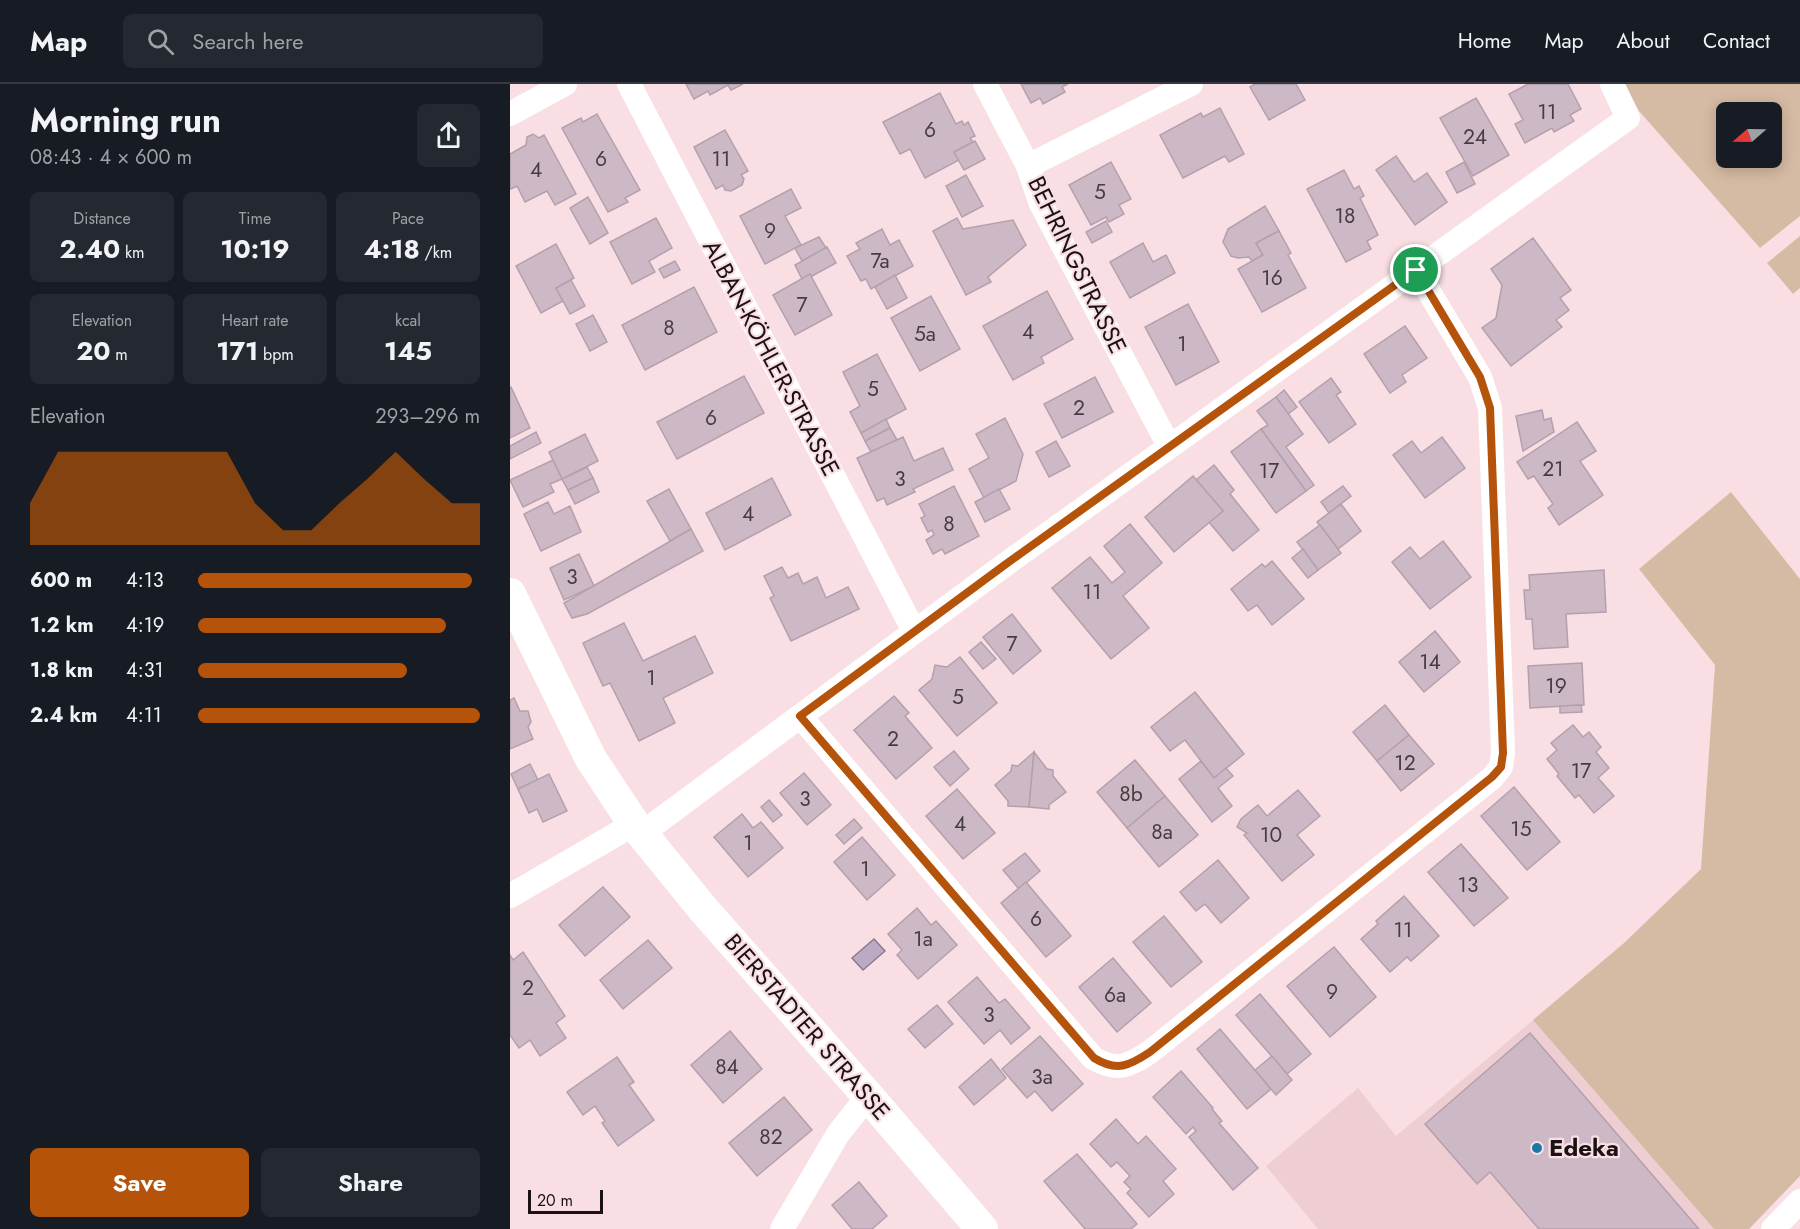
<!DOCTYPE html>
<meta charset="utf-8">
<style>
body{margin:0;font-family:Jost,sans-serif;background:#242831;color:#f1f3f6;height:100vh;display:flex;flex-direction:column;font-size:22px;white-space:nowrap}
*{box-sizing:border-box;margin:0}
p{font-size:20px;color:#9ea1a6}
.icon{flex:none;width:33px;height:33px;fill:none;stroke:currentColor;stroke-width:2;stroke-linecap:round;stroke-linejoin:round}
.map{position:relative;flex:1;overflow:hidden}
.sheet{display:flex;flex-direction:column;background:#171b24;width:510px}
.sheet>*{flex:none}
.needle{width:39px;rotate:250deg}
.controls{position:absolute;left:1206px;top:18px;display:grid;gap:12px}
.controls a{display:grid;place-items:center;width:66px;height:66px;border-radius:9px;background:#171b24;box-shadow:0 3px 15px #0003;font-size:30px}
.scale{position:absolute;left:18px;bottom:15px;width:75px;box-sizing:border-box;padding-left:6px;border:3px solid #1a1213;border-top:0;font-size:16px;line-height:21px;white-space:nowrap;color:#1a1213;-webkit-text-stroke:4px #f9dfe3;paint-order:stroke}
.pin{position:absolute;display:grid;place-items:center;width:51px;height:51px;color:#fff;margin:-26px;border:3px solid #fff;border-radius:50%;box-shadow:0 2px 6px #0007}
.round{display:grid;place-items:center;flex:none;width:63px;height:63px;border-radius:9px;background:#242831}
.summary{display:flex;align-items:center;justify-content:space-between;height:102px;padding:0 30px}
h1{font-size:33px;font-weight:700;line-height:45px}
.figures{display:grid;grid-template-columns:repeat(3,1fr);gap:9px;height:102px;padding:6px 30px}
.figures div{display:grid;align-content:center;border-radius:9px;background:#242831;text-align:center}
.figures b{font-size:26px;font-weight:700}
.figures small{font-size:16px;font-weight:400}
.figures p{font-size:16px}
.chart{height:168px;padding:12px 30px}
.chart p{display:flex;justify-content:space-between}
.chart svg{width:100%;height:108px;margin-top:6px;fill:#b45309;opacity:.7}
.action{display:flex;gap:12px;margin-top:auto;padding:12px 30px}
.action a{flex:1;height:69px;border-radius:9px;background:#b45309;color:#fff;font-size:24px;font-weight:700;line-height:69px;text-align:center}
.action a+a{background:#242831;color:#f1f3f6}
ul{padding:0 30px;list-style:none;font-size:20px}
li{display:grid;grid-template-columns:96px 72px 1fr;align-items:center;height:45px}
li i{height:15px;border-radius:8px;background:#b45309}
header{display:flex;align-items:center;gap:36px;box-sizing:border-box;height:84px;padding:0 30px;background:#171b24;border-bottom:2px solid #363941}
header strong{font-size:28px}
nav{display:flex;gap:33px;margin-inline-start:auto;font-size:21px}
.search{width:420px;height:54px;background:#242831;display:flex;align-items:center;gap:15px;box-sizing:border-box;padding:0 21px;border-radius:9px;color:#9ea1a6;font-size:22px}
main{display:flex;flex:1;min-height:0}
.map>svg:first-child{display:block}
.built{fill:#efced3}
.green{fill:#d6bba4;fill-rule:evenodd}
.water{fill:#bcaac5;stroke:#8b7c90;stroke-width:1.5}
.building{fill:#cdb9c5;stroke:#b4a0ac;stroke-width:1.5}
.lines{fill:none;stroke-linecap:round;stroke-linejoin:round}
.minor{stroke:#fff;stroke-width:24}
.major{stroke:#fff;stroke-width:32}
.route-casing{stroke:#fff;stroke-width:12}
.route{stroke:#b45309;stroke-width:8}
.poi-dot{fill:#1c79a7;stroke:#f9dfe3;stroke-width:2}
.labels{text-anchor:middle;stroke-width:4.5;stroke-linejoin:round;paint-order:stroke}
.number-label{font-size:21px;fill:#473c40}
.street-label{font-size:24px;fill:#1a1213;stroke:#f9dfe3}
.poi-label{font-size:24px;font-weight:bold;fill:#1a1213;stroke:#f9dfe3;text-anchor:start}
</style>
<header>
<strong>Map</strong>
<div class="search"><svg class="icon" aria-label="search" viewBox="0 0 24 24"><circle cx="10" cy="10" r="6"/><path d="M15 15l6 6"/></svg>Search here</div>
<nav><a>Home</a><a>Map</a><a>About</a><a>Contact</a></nav>
</header>
<main>
<section class="sheet">
<div class="summary"><div><h1>Morning run</h1><p>08:43 · 4 × 600 m</p></div><a class="round"><svg class="icon" aria-label="share" viewBox="0 0 24 24"><path d="M12 15V3M7 8l5-5 5 5M5 13v7h14v-7"/></svg></a></div>
<div class="figures">
<div><p>Distance</p><b>2.40<small> km</small></b></div>
<div><p>Time</p><b>10:19</b></div>
<div><p>Pace</p><b>4:18<small> /km</small></b></div>
</div>
<div class="figures">
<div><p>Elevation</p><b>20<small> m</small></b></div>
<div><p>Heart rate</p><b>171<small> bpm</small></b></div>
<div><p>kcal</p><b>145</b></div>
</div>
<div class="chart"><p><span>Elevation</span>293–296 m</p>
<svg viewBox="0 0 160 44" preserveAspectRatio="none"><path d="M0 44V27L10 6L20 6L30 6L40 6L50 6L60 6L70 6L80 27L90 38L100 38L110 27L120 17L130 6L140 17L150 27L160 27V44z"/></svg>
</div>
<ul>
<li><b>600 m</b>4:13<i style="width:97%"></i></li>
<li><b>1.2 km</b>4:19<i style="width:88%"></i></li>
<li><b>1.8 km</b>4:31<i style="width:74%"></i></li>
<li><b>2.4 km</b>4:11<i style="width:100%"></i></li>
</ul>
<div class="action"><a>Save</a><a>Share</a></div>
</section>
<div class="map">
<svg width="1290" height="1145" viewBox="0 0 1290 1145">
<rect width="100%" height="100%" fill="#f9dfe3"/>
<path class="built" d="M1023,936L1204,1145H808L756,1082L848,1004L886,1052Z"/>
<g class="green">
<path d="M1115,0H1290V132L1250,164L1129,27ZM1216,28H1262V74H1216Z"/>
<path d="M1290,152V204L1283,210L1257,179Z"/>
<path d="M1221,408L1290,495V1092L1239,1145H1204L1023,936L1114,859L1191,785L1205,581L1129,485Z"/>
</g>
<path class="water" d="M364,855L375,867L353,886L342,874Z"/>
<g class="building">
<path d="M176,0H233L221,6L218,1L200,11L198,7L184,15Z"/>
<path d="M511,0H558L552,3L555,8L533,20L530,14L521,19Z"/>
<path d="M745,0H786L795,16L759,36L740,3Z"/>
<path d="M1018,0H1058L1071,25L1060,31L1064,37L1044,48L1042,44L1015,59L1005,40L1013,36L999,10Z"/>
<path d="M430,9L446,40L452,37L454,41L458,38L465,52L460,54L463,58L444,68L449,76L415,94L400,65L390,70L373,38Z"/>
<path d="M966,14L999,71L963,92L930,34Z"/>
<path d="M710,24L734,70L719,78L715,72L673,94L650,51L691,29L693,33Z"/>
<path d="M87,30L130,106L115,114L118,118L98,128L52,44L71,34L73,38Z"/>
<path d="M215,46L238,87L231,91L234,95L232,101L221,107L215,106L213,101L206,105L184,63Z"/>
<path d="M23,50L29,54L34,51L66,110L45,121L37,107L15,118L7,102L1,105L0,103V70L16,61L17,53Z"/>
<path d="M465,57L475,75L454,86L444,68Z"/>
<path d="M886,72L904,98L917,89L937,118L905,141L866,86Z"/>
<path d="M601,78L621,115L609,121L614,130L599,138L596,133L581,141L559,101Z"/>
<path d="M954,78L965,100L947,109L936,88Z"/>
<path d="M834,86L844,105L849,102L854,112L850,114L868,151L857,157L861,165L836,178L797,105Z"/>
<path d="M456,91L473,122L452,133L436,102Z"/>
<path d="M281,105L291,124L275,132L291,161L255,180L230,132Z"/>
<path d="M78,113L98,149L80,160L60,124Z"/>
<path d="M755,122L769,147L746,159L753,171L742,177L739,173L728,174L721,172L713,158L718,145Z"/>
<path d="M146,134L162,164L139,177L145,188L122,200L100,158Z"/>
<path d="M447,134L453,145L503,136L516,161L478,193L481,198L456,211L423,147Z"/>
<path d="M596,137L602,148L582,159L576,148Z"/>
<path d="M372,145L380,161L389,156L403,182L361,205L356,195L351,197L337,172L350,165L346,159Z"/>
<path d="M769,147L781,169L778,171L796,204L752,228L728,185L753,171L746,159Z"/>
<path d="M309,153L316,164L292,177L285,164Z"/>
<path d="M1023,154L1061,206L1050,214L1059,226L1046,236L1052,243L1001,282L972,244L986,234L992,201L981,185Z"/>
<path d="M633,159L643,178L656,171L665,189L620,214L600,178Z"/>
<path d="M46,160L64,194L46,204L53,217L31,229L6,182Z"/>
<path d="M317,163L326,179L302,192L300,190L292,195L285,181Z"/>
<path d="M165,177L170,186L154,194L149,185Z"/>
<path d="M300,190L322,231L285,251L263,211Z"/>
<path d="M385,191L397,214L377,225L365,203Z"/>
<path d="M61,196L75,222L60,230L46,204Z"/>
<path d="M184,203L207,248L135,286L112,241Z"/>
<path d="M537,207L563,255L531,273L534,279L503,296L473,242Z"/>
<path d="M421,212L450,265L410,287L381,234Z"/>
<path d="M678,220L709,278L666,301L635,243Z"/>
<path d="M83,231L97,258L80,267L66,240Z"/>
<path d="M895,242L917,274L892,291L896,298L880,309L854,270Z"/>
<path d="M367,270L396,325L351,349L340,328L350,322L333,288Z"/>
<path d="M234,292L254,329L167,375L147,338Z"/>
<path d="M585,293L603,328L552,354L534,320Z"/>
<path d="M821,294L831,308L826,311L846,340L819,359L789,318Z"/>
<path d="M1,303L20,344L0,354V304Z"/>
<path d="M774,306L787,323L778,330L766,313Z"/>
<path d="M766,313L793,350L776,363L804,401L796,407L751,345L758,341L747,327Z"/>
<path d="M1032,326L1034,336L1041,334L1044,348L1013,367L1006,332Z"/>
<path d="M495,334L513,370L506,397L474,414L459,385L479,374L466,350Z"/>
<path d="M376,335L380,344L355,357L351,349Z"/>
<path d="M1067,338L1086,367L1070,377L1093,411L1049,441L1038,424L1043,420L1024,392L1018,395L1007,378Z"/>
<path d="M380,344L387,356L361,368L355,357Z"/>
<path d="M751,345L796,407L766,429L721,368Z"/>
<path d="M26,348L31,359L0,375V362Z"/>
<path d="M75,350L88,377L52,395L39,368Z"/>
<path d="M393,353L404,377L433,364L443,386L403,405L405,408L377,421L374,414L367,417L347,374Z"/>
<path d="M932,353L955,384L915,414L883,371L902,357L911,369Z"/>
<path d="M546,357L560,382L539,393L526,368Z"/>
<path d="M43,376L52,395L40,400L44,408L13,423L0,396Z"/>
<path d="M704,381L724,406L720,410L749,446L723,467L699,438L713,427L686,396Z"/>
<path d="M77,383L83,394L58,406L52,395Z"/>
<path d="M683,392L713,427L664,468L635,433Z"/>
<path d="M83,394L89,408L65,420L58,406Z"/>
<path d="M262,394L281,431L215,466L196,429Z"/>
<path d="M444,402L469,452L435,470L432,465L423,470L416,456L424,451L422,446L418,448L411,434L415,432L409,420Z"/>
<path d="M833,402L841,412L819,429L811,418Z"/>
<path d="M159,405L181,445L160,457L137,417Z"/>
<path d="M489,405L500,425L475,438L465,418Z"/>
<path d="M38,418L44,430L60,422L71,448L31,467L14,430Z"/>
<path d="M831,420L851,447L828,465L807,438Z"/>
<path d="M620,440L652,479L613,512L639,544L601,575L542,504L580,473L602,499L615,488L594,462Z"/>
<path d="M810,441L831,469L808,486L787,458Z"/>
<path d="M181,445L193,467L77,530L62,534L54,519Z"/>
<path d="M933,457L961,493L920,525L882,478L900,463L910,475Z"/>
<path d="M793,465L808,486L798,494L782,474Z"/>
<path d="M69,470L84,502L54,516L40,484Z"/>
<path d="M762,477L794,515L762,541L747,521L738,527L721,505L752,480L755,483Z"/>
<path d="M272,483L278,494L288,489L293,500L307,493L316,514L338,503L349,525L281,557L260,514L264,512L254,492Z"/>
<path d="M1094,486L1096,528L1056,530L1058,563L1024,565L1022,535H1016L1014,506H1020L1019,491Z"/>
<path d="M502,530L531,567L503,590L473,553Z"/>
<path d="M114,539L133,577L185,552L203,589L153,614L165,639L129,657L100,599L93,602L73,559Z"/>
<path d="M925,547L950,578L914,608L889,578Z"/>
<path d="M471,558L486,575L473,585L459,568Z"/>
<path d="M450,573L487,619L447,652L409,606L422,595L425,581L437,583Z"/>
<path d="M1072,579L1074,621L1020,624L1018,582Z"/>
<path d="M685,608L734,670L704,694L675,656L660,667L641,643Z"/>
<path d="M384,612L399,629L395,632L422,664L386,695L344,646Z"/>
<path d="M4,614L10,627H18L21,638L18,643L23,655L0,665V616Z"/>
<path d="M875,621L899,651L867,677L843,648Z"/>
<path d="M1071,621L1072,628L1050,629V622Z"/>
<path d="M1063,641L1073,653L1079,648L1091,663L1086,668L1099,684L1088,694L1104,712L1084,729L1069,711L1065,714L1047,692L1049,690L1037,675L1047,666L1041,659Z"/>
<path d="M899,651L924,680L891,707L867,677Z"/>
<path d="M444,667L459,685L440,702L424,683Z"/>
<path d="M524,668L519,723L498,722V717L485,701L501,687L502,681L508,682Z"/>
<path d="M524,668L537,685L543,686V692L556,708L539,721V725L519,723Z"/>
<path d="M625,676L655,712L617,744L587,708Z"/>
<path d="M691,677L704,694L716,684L723,692L708,704L722,722L702,738L669,695Z"/>
<path d="M20,680L28,696L8,705L1,690Z"/>
<path d="M294,689L321,721L297,741L270,709Z"/>
<path d="M39,690L57,727L33,738L27,725L19,729L8,705Z"/>
<path d="M1004,703L1050,758L1017,786L971,732Z"/>
<path d="M447,705L485,749L453,775L416,732Z"/>
<path d="M788,706L810,732L787,751L804,771L772,797L734,751L737,749L727,743L731,735L748,721L757,732Z"/>
<path d="M655,712L688,751L649,783L617,744Z"/>
<path d="M259,716L272,731L263,738L251,723Z"/>
<path d="M232,730L243,744L251,738L273,764L238,793L204,753Z"/>
<path d="M344,735L352,744L334,760L326,751Z"/>
<path d="M352,753L385,791L357,816L324,778Z"/>
<path d="M951,760L998,814L964,842L918,788Z"/>
<path d="M515,769L530,787L509,805L493,786Z"/>
<path d="M708,776L739,814L711,839L695,820L686,827L670,808Z"/>
<path d="M516,798L561,852L536,873L491,819Z"/>
<path d="M93,803L120,833L75,872L49,841Z"/>
<path d="M894,812L929,852L901,877L897,873L880,888L851,855L868,840L866,837Z"/>
<path d="M407,824L421,841L426,837L447,861L408,895L387,871L392,866L378,850Z"/>
<path d="M654,832L692,878L661,903L623,858Z"/>
<path d="M138,856L162,884L113,925L90,896Z"/>
<path d="M824,863L866,913L820,953L777,902Z"/>
<path d="M13,868L55,932L46,939L56,954L30,972L20,956L9,964L0,951V871L3,876Z"/>
<path d="M603,874L641,919L607,948L569,903Z"/>
<path d="M467,893L489,919L495,915L520,944L501,960L490,946L474,960L438,918Z"/>
<path d="M750,910L801,970L777,990L726,931Z"/>
<path d="M427,921L443,940L415,964L398,945Z"/>
<path d="M710,945L761,1005L737,1025L687,965Z"/>
<path d="M220,947L252,985L213,1019L181,981Z"/>
<path d="M1020,949L1189,1145H1029L980,1088L967,1100L915,1040Z"/>
<path d="M530,952L573,1000L542,1027L525,1007L517,1014L492,985Z"/>
<path d="M762,972L782,996L766,1011L745,986Z"/>
<path d="M107,973L124,998L119,1001L144,1036L108,1062L92,1039L95,1037L85,1022L73,1031L57,1008Z"/>
<path d="M481,975L496,994L464,1021L449,1003Z"/>
<path d="M671,987L703,1024L702,1025L712,1037L709,1039L748,1084L723,1106L679,1053L686,1047L683,1043L676,1050L643,1013Z"/>
<path d="M274,1013L302,1046L247,1092L219,1059Z"/>
<path d="M606,1035L628,1060L636,1052L666,1085L653,1097L664,1110L639,1133L617,1109L621,1105L614,1098L620,1092L607,1078L601,1083L580,1060Z"/>
<path d="M567,1070L627,1140L621,1145H575L534,1097Z"/>
<path d="M349,1098L377,1132L362,1145H342L322,1121Z"/>
</g>
<g class="lines">
<g class="minor">
<path d="M119,0L404,547"/>
<path d="M475,0L518,82L531,120L659,362"/>
<path d="M0,30L55,0"/>
<path d="M518,82L681,0"/>
<path d="M290,632L583,974C607,988 619,982 640,968L982,694L991,683L993,668L980,324L970,293L906,186"/>
<path d="M131,750L496,480L1118,34L1102,0"/>
<path d="M0,812L124,740"/>
<path d="M272,1145L328,1050L358,1012"/>
<path d="M1263,1145L1290,1117"/>
</g>
<path class="major" d="M0,510L81,675L124,740L193,825L358,1012L472,1145"/>
</g>
<g class="lines">
<g class="route-casing">
<path id="route" d="M906,186L970,293L980,324L993,669L991,683L982,693L640,968C619,982 607,988 584,974L290,632L496,480Z"/>
</g>
<use href="#route" class="route"/>
</g>
<circle class="poi-dot" cx="1027" cy="1064" r="6"/>
<g class="labels">
<g class="number-label">
<text x="1037" y="35">11</text>
<text x="420" y="53">6</text>
<text x="965" y="60">24</text>
<text x="91" y="82">6</text>
<text x="211" y="82">11</text>
<text x="26" y="93">4</text>
<text x="590" y="115">5</text>
<text x="835" y="139">18</text>
<text x="260" y="154">9</text>
<text x="370" y="184">7a</text>
<text x="762" y="201">16</text>
<text x="292" y="228">7</text>
<text x="159" y="251">8</text>
<text x="518" y="255">4</text>
<text x="415" y="257">5a</text>
<text x="672" y="267">1</text>
<text x="363" y="312">5</text>
<text x="569" y="331">2</text>
<text x="201" y="341">6</text>
<text x="1043" y="392">21</text>
<text x="759" y="394">17</text>
<text x="390" y="402">3</text>
<text x="238" y="437">4</text>
<text x="439" y="447">8</text>
<text x="62" y="500">3</text>
<text x="582" y="515">11</text>
<text x="502" y="567">7</text>
<text x="920" y="585">14</text>
<text x="141" y="601">1</text>
<text x="1046" y="609">19</text>
<text x="448" y="620">5</text>
<text x="383" y="662">2</text>
<text x="895" y="686">12</text>
<text x="1071" y="694">17</text>
<text x="621" y="717">8b</text>
<text x="295" y="722">3</text>
<text x="450" y="747">4</text>
<text x="1011" y="752">15</text>
<text x="652" y="755">8a</text>
<text x="761" y="758">10</text>
<text x="238" y="766">1</text>
<text x="355" y="792">1</text>
<text x="958" y="808">13</text>
<text x="526" y="842">6</text>
<text x="893" y="853">11</text>
<text x="413" y="862">1a</text>
<text x="18" y="911">2</text>
<text x="822" y="915">9</text>
<text x="605" y="918">6a</text>
<text x="479" y="938">3</text>
<text x="217" y="990">84</text>
<text x="532" y="1000">3a</text>
<text x="261" y="1060">82</text>
</g>
<g class="street-label">
<text transform="translate(567 181) rotate(64)" y="8">BEHRINGSTRASSE</text>
<text transform="translate(261 274) rotate(62)" y="8">ALBAN-KÖHLER-STRASSE</text>
<text transform="translate(297 943) rotate(49)" y="8">BIERSTADTER STRASSE</text>
</g>
<g class="poi-label">
<text x="1039" y="1072">Edeka</text>
</g>
</g>
</svg>
<div class="controls">
<a><svg class="needle" viewBox="-14 -14 28 28"><path d="M0-13l5 13h-10z" fill="#e53935"/><path d="M0 13l5-13h-10z" fill="#9ea1a6"/></svg></a>
</div>
<div class="scale">20 m</div>
<div class="pin" style="left:906px;top:186px;background:#1e9e55"><svg class="icon" aria-label="arrive" viewBox="0 0 24 24"><path d="M6 21V4h12l-3 4 3 4H6"/></svg></div>
</div>
</main>
